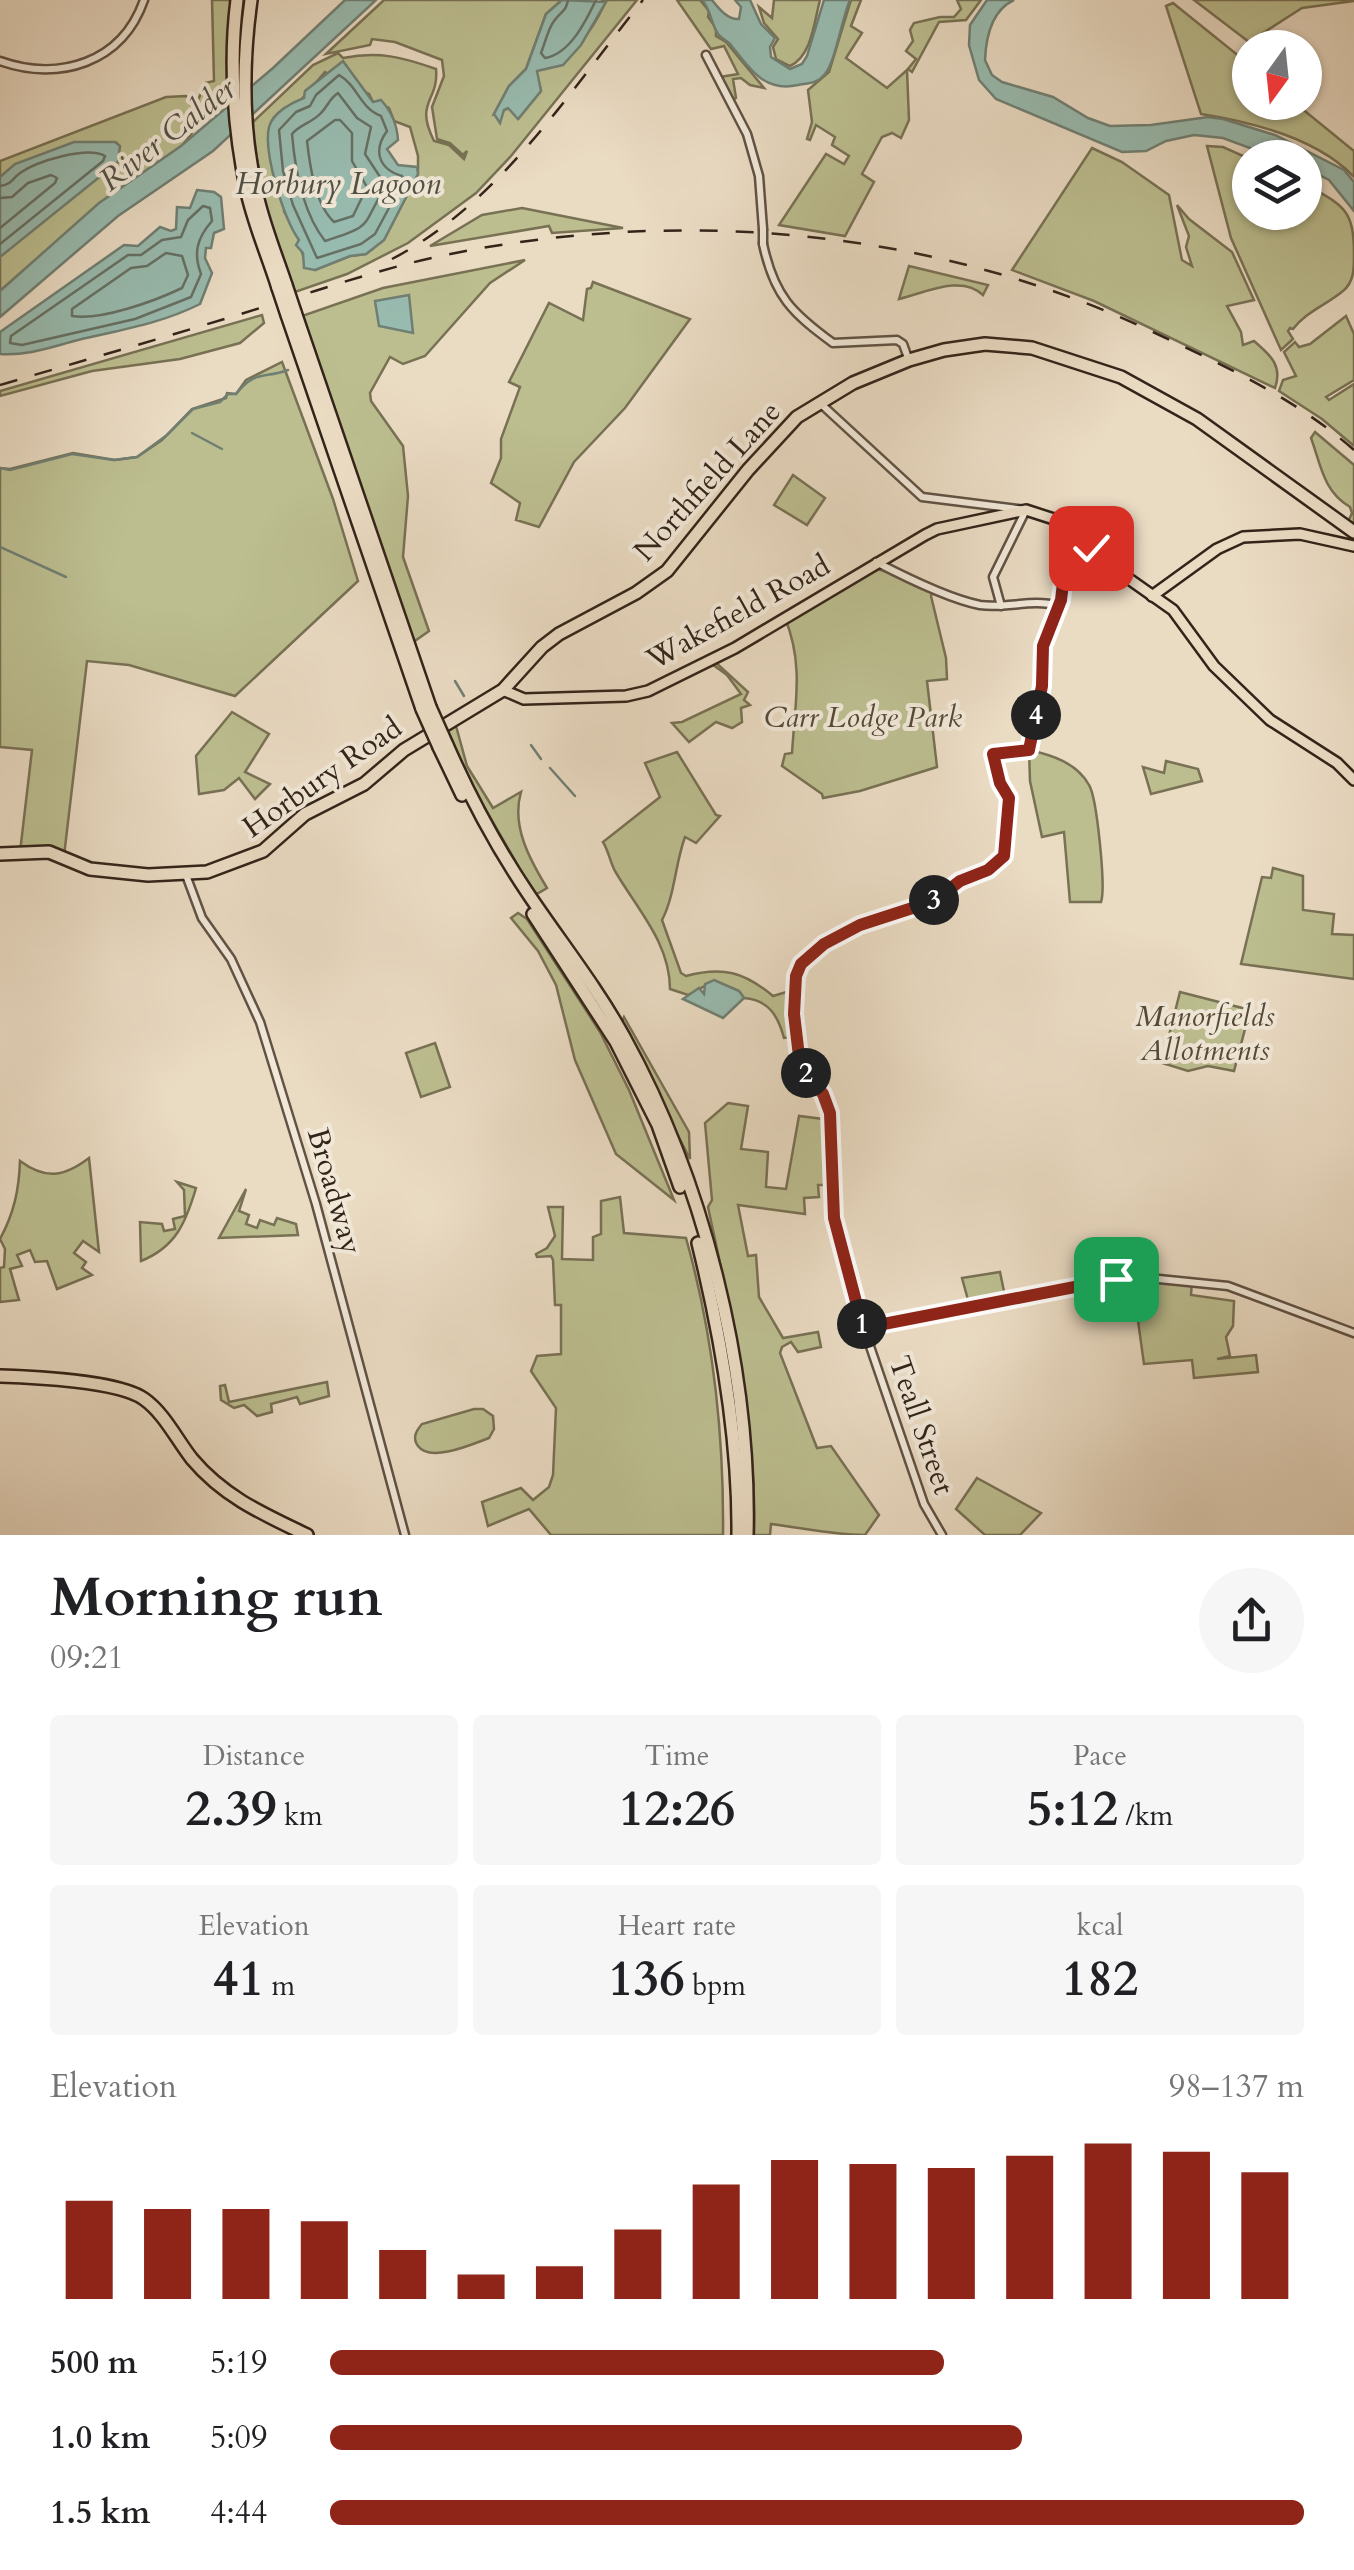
<!DOCTYPE html>
<meta charset="utf-8">
<style>
body{margin:0;font-family:Cardo,serif;background:#f6f6f6;color:#202124;height:100vh;display:flex;flex-direction:column;font-size:38px;white-space:nowrap}
*{box-sizing:border-box;margin:0}
p{font-size:32px;color:#757577}
.icon{flex:none;width:55px;height:55px;fill:none;stroke:currentColor;stroke-width:2;stroke-linecap:round;stroke-linejoin:round}
.map{position:relative;height:1535px;overflow:hidden}
.sheet{display:flex;flex-direction:column;background:#fff;flex:1}
.sheet>*{flex:none}
.needle{width:65px;rotate:195deg}
.fabs{position:absolute;left:1232px;top:30px;display:grid;gap:20px}
.fabs a{display:grid;place-items:center;width:90px;height:90px;border-radius:50%;background:#fff;box-shadow:0 2px 8px #0004;font-size:50px}
.pin{position:absolute;display:grid;place-items:center;width:85px;height:85px;color:#fff;margin:-42px;border-radius:20px;box-shadow:0 5px 15px #0006}
.km{position:absolute;width:50px;height:50px;margin:-25px;border-radius:50%;background:#222;color:#fff;font-size:28px;line-height:50px;text-align:center}
.round{display:grid;place-items:center;flex:none;width:105px;height:105px;border-radius:52px;background:#f6f6f6}
.head{display:flex;align-items:center;justify-content:space-between;height:170px;padding:0 50px}
h1{font-size:55px;font-weight:700;line-height:75px}
.metrics{display:grid;grid-template-columns:repeat(3,1fr);gap:15px;height:170px;padding:10px 50px}
.metrics div{display:grid;align-content:center;border-radius:10px;background:#f6f6f6;text-align:center}
.metrics b{font-size:50px;font-weight:700}
.metrics small{font-size:28px;font-weight:400}
.metrics p{font-size:28px}
.chart{height:280px;padding:20px 50px}
.chart p{display:flex;justify-content:space-between}
.chart svg{width:100%;height:180px;margin-top:10px;stroke:#8f2418;stroke-width:6}
ul{padding:0 50px;list-style:none;font-size:32px}
li{display:grid;grid-template-columns:160px 120px 1fr;align-items:center;height:75px}
li i{height:25px;border-radius:12px;background:#8f2418}
.map>svg:first-child{display:block}
.green{fill:#bcbe90;stroke:#787154;stroke-width:2.5;fill-rule:evenodd}
.water{fill:#98bbaf;stroke:#707f73;stroke-width:2.5}
.lines{fill:none;stroke-linecap:round;stroke-linejoin:round}
.shore{stroke:#667064;stroke-width:2.5}
.stream{stroke:#707f73;stroke-width:2.5}
.minor-casing{stroke:#615244;stroke-width:11}
.major-casing{stroke:#332419;stroke-width:14}
.highway-casing{stroke:#332419;stroke-width:16}
.minor{stroke:#f1e8d8;stroke-width:6}
.major{stroke:#eadbc3;stroke-width:9}
.highway{stroke:#eadbc3;stroke-width:11}
.rail{stroke:#332419;stroke-width:2.5;stroke-dasharray:18 18;stroke-linecap:butt}
.minor-bridge-casing{stroke:#615244;stroke-width:11;stroke-linecap:butt}
.highway-bridge-casing{stroke:#332419;stroke-width:16;stroke-linecap:butt}
.minor-bridge{stroke:#f1e8d8;stroke-width:6}
.highway-bridge{stroke:#eadbc3;stroke-width:11}
.route-casing{stroke:#fff;stroke-width:20}
.route{stroke:#8f2418;stroke-width:12}
.labels{text-anchor:middle;stroke-width:8;stroke-linejoin:round;paint-order:stroke}
.street-label{font-size:30px;fill:#332419;stroke:#f1e8d8}
.park-label{font-size:30px;font-style:italic;fill:#554a37;stroke:#f1e8d8}
.water-label{font-size:32px;font-style:italic;fill:#515146;stroke:#f1e8d8}
</style>
<div class="map">
<svg width="1354" height="1535" viewBox="0 0 1354 1535">
<rect width="100%" height="100%" fill="#eadbc3"/>
<filter id="stains"><feTurbulence type="fractalNoise" baseFrequency=".002" numOctaves="4"/><feColorMatrix values="0 0 0 0 .2 0 0 0 0 .09 0 0 0 0 .02 0 0 0 .5 -.17"/></filter>
<radialGradient id="worn" r=".72"><stop offset=".6" stop-color="#630" stop-opacity="0"/><stop offset="1" stop-color="#630" stop-opacity=".3"/></radialGradient>
<g class="green">
<path d="M212,0H234L229,36V99L198,125L182,146L91,212L0,291V255L119,148L117,143H97L0,179V161L166,97L186,96L196,105L205,83L214,81Z"/>
<path d="M384,0H562L546,14L526,69L509,86L494,114L509,108L519,118L541,91L536,71C573,50 587,43 605,3L602,0H637L511,156L476,193L408,243L347,274L295,292L266,210L251,124L313,65L338,53L343,58C379,51 402,57 436,69C439,102 414,101 434,141L449,145L464,159L467,151L463,155L450,143L437,139L432,107L444,76L442,60L395,42L372,39L370,45L326,54ZM325,72L369,94L373,102L389,108L394,121L410,127L418,156V174L384,240L366,254L350,256L315,270L304,260L299,240L284,211L300,101Z"/>
<path d="M677,0H700L709,11L708,17L716,28V36L726,42L764,88L750,85L741,78L733,79L736,98L733,100L720,77L738,74L724,46L711,49Z"/>
<path d="M774,0H820C814,22 812,56 790,66L776,59L773,47L778,39L764,23L759,7L772,18Z"/>
<path d="M851,0H861L851,26L862,33L846,58L887,88L907,70L909,120L901,138L892,133L882,137L862,174L874,182L845,236L779,225L826,154L844,164L849,156L832,145L835,137L816,125L810,140L807,139L812,122L808,90L829,72Z"/>
<path d="M957,0H981L966,20L939,22L912,72L908,69L916,59L906,51L913,41L910,30L914,23L940,17H954L961,9Z"/>
<path d="M1194,0H1354V1L1302,8L1249,42Z"/>
<path d="M1173,3L1250,65V102L1295,103L1354,151V177C1317,138 1252,122 1201,114L1166,6Z"/>
<path d="M1207,146L1223,147L1250,159V212H1305V184C1344,206 1354,209 1354,255C1354,269 1354,282 1343,291C1326,305 1306,312 1293,329L1290,328L1288,331L1293,339L1281,350L1231,238Z"/>
<path d="M1092,148L1122,162L1169,195L1182,260L1192,266L1186,247L1189,236L1177,205L1189,219L1232,252L1254,300L1227,306L1241,332L1243,345L1254,341C1270,355 1283,365 1275,388L1094,301L1012,270Z"/>
<path d="M522,208L623,228L552,233L549,226L430,246L482,215Z"/>
<path d="M525,260L490,283L425,356L403,364L390,357L370,393L371,401L403,446L408,496L403,557L429,631L412,643L302,316L383,288Z"/>
<path d="M909,266L988,285L983,295C961,274 925,293 899,299Z"/>
<path d="M593,282L690,319L625,408L574,462L539,527L516,520L520,503L491,483L501,458V439L520,387L509,382L549,303L583,320L587,289L591,288Z"/>
<path d="M262,315L264,323L240,343L180,359L92,371L0,396V391Z"/>
<path d="M1346,316L1354,334V380L1326,397L1329,400L1354,384V446L1322,419L1279,391L1283,380L1296,376L1284,352L1295,342L1299,347L1310,344Z"/>
<path d="M282,362L333,499L358,581L235,696L129,665L87,661L64,856L20,852L32,750L0,747V468L10,469L73,453L115,460L137,457L162,440L192,409L226,398L227,393L236,394L246,380Z"/>
<path d="M1315,432L1354,465V525L1348,522L1352,513L1350,507C1323,491 1321,465 1311,438Z"/>
<path d="M793,475L825,498L807,525L774,505Z"/>
<path d="M875,568L934,588L931,596L946,658L947,679L927,681L937,767L860,791L823,798L822,794L782,766L785,754L792,753C795,704 804,664 785,618Z"/>
<path d="M713,660L748,692L744,700L750,705L741,708L742,722L732,728L716,722L689,742L672,723L682,722L741,694L727,675L709,662Z"/>
<path d="M232,712L269,734L245,772L270,784L255,799L239,778L224,790L199,794L196,756Z"/>
<path d="M456,726L467,766L493,808L521,792C511,826 530,860 547,888L535,895L469,781L448,731Z"/>
<path d="M1029,750C1052,755 1077,763 1089,785C1097,798 1106,888 1101,902H1070L1064,832L1042,837L1030,781Z"/>
<path d="M677,752L716,815L720,816L696,843L685,837C675,864 675,895 662,920L681,973L686,976C723,966 744,972 773,996L790,991L793,1037L784,1038C778,1016 769,1000 744,998L739,991L714,981L688,995L670,989C670,943 637,909 615,871C610,862 609,852 603,842L660,797L645,763Z"/>
<path d="M1166,761L1198,769L1202,781L1151,794L1143,767L1164,773Z"/>
<path d="M1273,868L1303,876V910L1334,914L1332,934L1354,935V979L1241,964L1262,877L1271,878Z"/>
<path d="M518,913L527,919L600,1032L629,1090L674,1200L616,1154L575,1060L556,985L538,951L511,918Z"/>
<path d="M1180,992L1250,1010L1234,1071L1208,1066L1188,1071L1162,1063Z"/>
<path d="M624,1017L689,1132L690,1159L621,1024Z"/>
<path d="M435,1043L450,1087L421,1097L406,1053Z"/>
<path d="M728,1103L748,1106L741,1149L768,1152L766,1187L786,1189L799,1116L823,1119L828,1129V1185H818L819,1197L804,1198L805,1214L738,1205L748,1256L756,1255L759,1297L783,1338L818,1332L821,1347L798,1352L791,1342L782,1347L780,1353L817,1448L831,1446L879,1515L865,1535C833,1535 803,1528 771,1524L770,1535H754C757,1423 731,1315 708,1207L712,1200L705,1123Z"/>
<path d="M89,1158L99,1252L83,1241L74,1253L86,1262L82,1268L92,1275L57,1289L47,1261L35,1262L30,1250L17,1255L22,1266L10,1269L19,1300L0,1302V1268L4,1267L5,1249L0,1239C14,1213 19,1190 20,1161C46,1180 64,1177 89,1158Z"/>
<path d="M177,1182L196,1188C186,1222 176,1247 141,1261L140,1222L162,1224L164,1231L175,1229L173,1219L185,1216L184,1190Z"/>
<path d="M246,1189L239,1211L249,1215L246,1224L257,1228L260,1220L274,1225L277,1218L296,1224L298,1235L219,1238Z"/>
<path d="M620,1197L624,1233L686,1238C713,1334 724,1436 723,1535H551L529,1509L488,1526L482,1502L521,1488L533,1500L549,1487L553,1475L556,1408L531,1371L537,1356L561,1354V1305H555L553,1260L551,1256L537,1257L536,1254L547,1248L555,1236L548,1207H563L562,1259L593,1260V1237L601,1234V1201Z"/>
<path d="M1000,1272L1006,1301L970,1307L962,1278Z"/>
<path d="M1158,1280L1192,1281L1191,1295L1234,1301L1233,1326L1226,1337L1230,1356L1217,1359L1256,1355L1258,1372L1194,1378L1192,1360L1144,1364L1134,1292L1157,1293Z"/>
<path d="M327,1382L329,1396L300,1404L297,1397L271,1404L272,1412L257,1416L244,1405L234,1408L221,1400L220,1386L225,1385L229,1402Z"/>
<path d="M474,1409H483L493,1416L494,1429L489,1438C473,1444 430,1463 418,1446C412,1438 416,1431 422,1424Z"/>
<path d="M977,1478L1041,1513L1020,1535H985L956,1509Z"/>
</g>
<g class="water">
<path d="M345,0H376L213,151L118,216L0,317V291L99,203L181,146L273,68Z"/>
<path d="M562,0L606,2L581,45L563,65L537,71L541,91L518,119L508,108L504,110L500,123L494,114L509,86L526,69L546,14Z"/>
<path d="M702,0H712C719,9 728,20 739,19L741,7L735,0H750L761,24L775,38L770,47L771,57L790,69L802,64L807,56L824,0H850C842,18 835,63 825,74C817,84 808,83 798,85C763,93 749,67 730,44C726,40 721,38 718,34C711,24 711,10 702,0Z"/>
<path d="M987,0H1014C992,10 986,37 985,60L992,75L1002,82L1053,97L1088,118L1110,126L1151,125L1208,117L1223,119L1275,135L1344,170L1354,182V211L1329,180L1305,168V158L1274,157L1223,138L1194,135L1166,141L1146,151L1122,152L996,99L979,80L969,45L970,25Z"/>
<path d="M343,61L373,102L381,100C392,112 397,124 398,140L387,149L398,165L417,167L418,174L384,240L366,254L350,256L315,270L304,268L303,253L296,245L299,240C284,219 263,153 269,127C273,112 293,102 304,98L305,91Z"/>
<path d="M74,142H115L120,146L118,162L0,257V177L15,164Z"/>
<path d="M197,190L214,192L221,197L224,229L214,233L211,248H206L205,258L212,273L200,304C160,324 120,330 78,340C51,347 27,356 0,354V332L124,245L138,246L160,227L171,231L176,229L177,207L190,208Z"/>
<path d="M409,295L413,333L379,326L375,301Z"/>
<path d="M714,980L739,991L744,998L723,1018L683,999L699,988L704,994L705,984Z"/>
</g>
<g class="lines">
<g class="shore">
<path d="M568,0C566,12 561,11 554,21C548,29 545,43 541,53L545,58C570,54 586,21 596,0"/>
<path d="M339,75C358,86 359,107 381,116L387,131C373,150 378,169 402,176L404,180L375,234L361,244L317,258L293,205L283,171L279,130L296,112L310,106L316,95Z"/>
<path d="M338,93L357,118L371,127L365,154L386,186C360,227 376,225 325,241C303,213 295,170 292,134C300,124 312,123 321,113C328,106 329,99 338,93Z"/>
<path d="M335,120H340L352,133V161L367,187L353,216L334,222C315,204 310,167 307,141Z"/>
<path d="M0,186C12,184 11,180 20,173C37,161 87,146 105,156L103,161L0,244"/>
<path d="M0,198L12,197L28,183L51,175L57,178L55,183L0,228"/>
<path d="M203,206L210,208L212,221C197,238 193,253 201,274L191,297L135,319L22,345L10,343L11,336L128,255H141L162,240L181,237L188,220Z"/>
<path d="M166,253L182,256L188,275L182,288C155,301 100,321 72,316V309L131,268L147,266Z"/>
</g>
<g class="stream">
<path d="M192,433L222,449"/>
<path d="M0,468L10,470L72,454L114,460L137,457L167,435L193,409L220,402L228,394H236C255,370 263,379 288,370"/>
<path d="M0,547L66,577"/>
<path d="M455,681L464,696"/>
<path d="M531,745L541,759"/>
<path d="M550,768L575,796"/>
</g>
<g class="minor-casing">
<g id="minor">
<path d="M706,55L747,134L759,176L763,229"/>
<path d="M0,61C59,82 122,63 144,0"/>
<path d="M763,244C774,296 792,313 833,343L897,340L903,344L908,358"/>
<path d="M821,404L922,497L1026,510L993,577L1001,606"/>
<path d="M876,562C905,577 949,599 980,605C1007,609 1033,598 1058,606"/>
<path d="M186,875L202,918L231,959L260,1022L316,1204L405,1535"/>
<path d="M863,1328L1139,1277L1228,1286L1354,1333"/>
<path d="M942,1535L924,1504L862,1323L834,1218L829,1113L823,1094L801,1066L793,986L801,964L824,944L860,925L934,901L960,881L988,870L1004,856L1009,798L1000,783L993,754L1029,750L1032,744L1042,686L1043,646L1061,600L1066,559L1078,537"/>
</g>
</g>
<g class="major-casing">
<g id="major">
<path d="M1152,596L1217,549L1243,537L1300,534L1354,546"/>
<path d="M503,690L524,699L626,696L648,691L735,648L925,535L937,529L1026,510L1060,521L1112,567L1173,610L1214,666L1270,720L1337,763L1354,780"/>
</g>
</g>
<g class="highway-casing">
<g id="highway">
<path d="M237,0C229,62 234,131 247,192C254,224 268,256 278,288"/>
<path d="M251,0C242,65 242,131 257,195C264,226 276,255 286,285"/>
<path d="M295,312L430,707"/>
<path d="M287,315L422,709"/>
<path d="M447,745C469,795 496,846 527,892C559,940 596,986 624,1037C704,1182 751,1369 747,1535"/>
<path d="M439,747L462,795"/>
<path d="M0,854L49,852L90,869L148,875L207,872L263,851L305,814L364,784L404,750L503,690L542,647L559,634L636,593L667,571L748,470L797,417L853,383L909,360L944,350L985,344L1032,348L1121,377L1197,419L1354,532"/>
<path d="M533,914L616,1042L658,1125L680,1187"/>
<path d="M698,1243C721,1337 739,1437 738,1535"/>
<path d="M0,1376C32,1377 119,1381 144,1399C164,1413 177,1440 192,1459C224,1497 263,1514 307,1535"/>
</g>
</g>
<use href="#minor" class="minor"/>
<use href="#major" class="major"/>
<use href="#highway" class="highway"/>
<g class="rail">
<path d="M392,259C500,203 569,92 643,0"/>
<path d="M0,385C92,358 184,332 276,303C329,287 381,269 436,257C673,206 932,227 1153,332C1223,365 1295,398 1354,450"/>
</g>
<g class="minor-bridge-casing">
<path id="minor-bridge" d="M763,244V229"/>
</g>
<g class="highway-bridge-casing">
<g id="highway-bridge">
<path d="M286,285L295,312"/>
<path d="M278,288L287,315"/>
<path d="M430,707L447,745"/>
<path d="M422,709L439,747"/>
</g>
</g>
<use href="#minor-bridge" class="minor-bridge"/>
<use href="#highway-bridge" class="highway-bridge"/>
</g>
<g class="lines">
<g class="route-casing">
<path id="route" d="M1091,548L1078,537L1066,558L1061,600L1043,646L1042,686L1029,750L993,754L1000,783L1009,798L1004,856L988,870L960,881L934,901L860,925L824,944L801,964L796,976L794,1014L799,1056L801,1066L823,1094L830,1113L834,1218L863,1328L1116,1279"/>
</g>
<use href="#route" class="route"/>
</g>
<g class="labels">
<g class="street-label">
<text transform="translate(707 481) rotate(-48)" y="10">Northfield Lane</text>
<text transform="translate(738 612) rotate(-29)" y="10">Wakefield Road</text>
<text transform="translate(322 777) rotate(-35)" y="10">Horbury Road</text>
<text transform="translate(335 1191) rotate(74)" y="10">Broadway</text>
<text transform="translate(922 1425) rotate(71)" y="10">Teall Street</text>
</g>
<g class="park-label">
<text x="863" y="727">Carr Lodge Park</text>
<text x="1205" y="1026">Manorfields<tspan x="1205" dy="34">Allotments</tspan></text>
</g>
<g class="water-label">
<text transform="translate(167 134) rotate(-38)" y="11">River Calder</text>
<text x="338" y="194">Horbury Lagoon</text>
</g>
</g>
<rect width="100%" height="100%" filter="url(#stains)"/>
<rect width="100%" height="100%" fill="url(#worn)"/>
</svg>
<div class="fabs">
<a><svg class="needle" viewBox="-14 -14 28 28"><path d="M0-13l5 13h-10z" fill="#e53935"/><path d="M0 13l5-13h-10z" fill="#757577"/></svg></a>
<a><svg class="icon" aria-label="layers" viewBox="0 0 24 24"><path d="M12 4l9 5-9 5-9-5zM3 14l9 5 9-5"/></svg></a>
</div>
<div class="pin" style="left:1116px;top:1279px;background:#1e9e55"><svg class="icon" aria-label="arrive" viewBox="0 0 24 24"><path d="M6 21V4h12l-3 4 3 4H6"/></svg></div>
<div class="pin" style="left:1091px;top:548px;background:#d93025"><svg class="icon" aria-label="check" viewBox="0 0 24 24"><path d="M5 12l5 5 9-10"/></svg></div>
<b class="km" style="left:862px;top:1324px">1</b>
<b class="km" style="left:806px;top:1073px">2</b>
<b class="km" style="left:934px;top:900px">3</b>
<b class="km" style="left:1036px;top:715px">4</b>
</div>
<section class="sheet">
<div class="head"><div><h1>Morning run</h1><p>09:21</p></div><a class="round"><svg class="icon" aria-label="share" viewBox="0 0 24 24"><path d="M12 15V3M7 8l5-5 5 5M5 13v7h14v-7"/></svg></a></div>
<div class="metrics">
<div><p>Distance</p><b>2.39<small> km</small></b></div>
<div><p>Time</p><b>12:26</b></div>
<div><p>Pace</p><b>5:12<small> /km</small></b></div>
</div>
<div class="metrics">
<div><p>Elevation</p><b>41<small> m</small></b></div>
<div><p>Heart rate</p><b>136<small> bpm</small></b></div>
<div><p>kcal</p><b>182</b></div>
</div>
<div class="chart"><p><span>Elevation</span>98–137 m</p>
<svg viewBox="0 0 160 44" preserveAspectRatio="none"><path d="M5 44V20M15 44V22M25 44V22M35 44V25M45 44V32M55 44V38M65 44V36M75 44V27M85 44V16M95 44V10M105 44V11M115 44V12M125 44V9M135 44V6M145 44V8M155 44V13"/></svg>
</div>
<ul>
<li><b>500 m</b>5:19<i style="width:63%"></i></li>
<li><b>1.0 km</b>5:09<i style="width:71%"></i></li>
<li><b>1.5 km</b>4:44<i style="width:100%"></i></li>
</ul>
</section>
